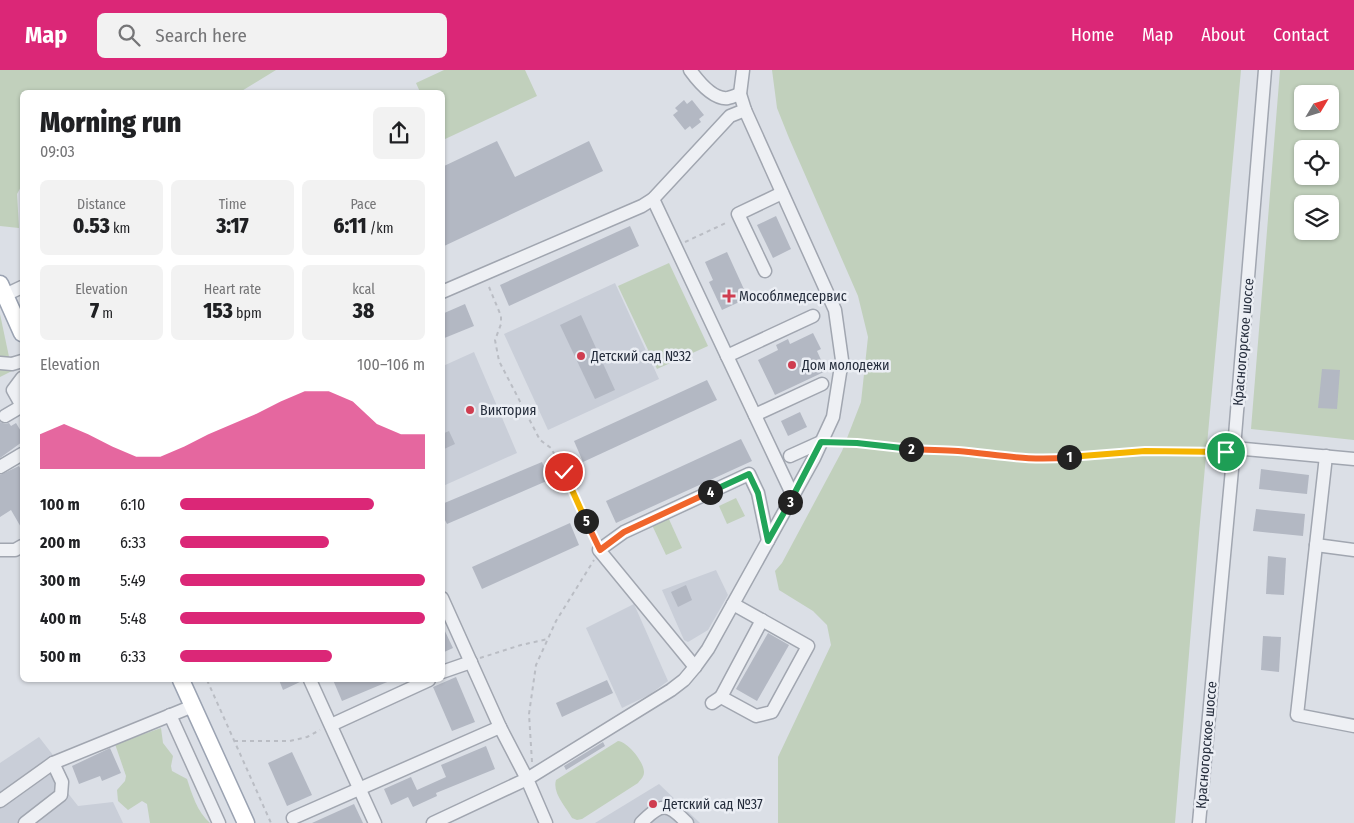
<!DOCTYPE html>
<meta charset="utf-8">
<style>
body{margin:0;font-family:"Fira Sans Condensed",sans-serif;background:#f2f2f2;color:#202124;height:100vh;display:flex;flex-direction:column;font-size:19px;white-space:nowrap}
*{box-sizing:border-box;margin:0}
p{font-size:16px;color:#757577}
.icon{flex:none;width:28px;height:28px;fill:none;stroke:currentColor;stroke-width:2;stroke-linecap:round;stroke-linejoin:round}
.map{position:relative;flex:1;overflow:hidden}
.side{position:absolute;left:20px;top:20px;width:425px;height:592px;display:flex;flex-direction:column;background:#fff;border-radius:8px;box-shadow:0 1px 4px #0004}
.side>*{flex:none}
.needle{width:32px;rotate:52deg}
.fabs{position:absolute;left:1294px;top:15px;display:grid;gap:10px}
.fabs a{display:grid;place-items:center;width:45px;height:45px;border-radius:8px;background:#fff;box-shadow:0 1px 4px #0004;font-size:25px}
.pin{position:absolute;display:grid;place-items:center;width:42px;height:42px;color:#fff;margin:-21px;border:2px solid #fff;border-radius:50%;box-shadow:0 1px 5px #0007}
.km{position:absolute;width:25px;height:25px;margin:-12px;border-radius:50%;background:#222;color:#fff;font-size:14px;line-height:25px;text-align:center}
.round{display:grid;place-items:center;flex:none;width:52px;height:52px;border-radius:8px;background:#f2f2f2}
.headline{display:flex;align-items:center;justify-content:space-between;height:85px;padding:0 20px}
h1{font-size:28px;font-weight:800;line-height:38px}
.stats{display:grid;grid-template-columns:repeat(3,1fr);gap:8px;height:85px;padding:5px 20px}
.stats div{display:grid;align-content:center;border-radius:8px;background:#f2f2f2;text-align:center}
.stats b{font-size:21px;font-weight:800}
.stats small{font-size:14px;font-weight:400}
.stats p{font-size:14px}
.chart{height:140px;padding:10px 20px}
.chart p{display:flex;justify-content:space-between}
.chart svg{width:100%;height:90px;margin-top:5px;fill:#db2777;opacity:.7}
ul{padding:0 20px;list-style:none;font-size:16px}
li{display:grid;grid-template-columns:80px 60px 1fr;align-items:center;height:38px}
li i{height:12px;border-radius:6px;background:#db2777}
header{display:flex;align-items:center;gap:30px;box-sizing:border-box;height:70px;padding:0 25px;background:#db2777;color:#fff}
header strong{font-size:24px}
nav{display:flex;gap:28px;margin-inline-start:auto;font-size:18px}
.search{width:350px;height:45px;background:#f2f2f2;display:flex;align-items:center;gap:12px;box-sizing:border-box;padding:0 18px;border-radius:8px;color:#757577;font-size:19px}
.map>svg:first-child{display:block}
.built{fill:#c9ced8}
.green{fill:#c1d0bc;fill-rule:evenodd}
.building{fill:#b3b8c3}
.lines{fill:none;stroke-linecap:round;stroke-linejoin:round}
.minor-casing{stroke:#a1a6b0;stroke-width:15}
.major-casing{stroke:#9ba3b2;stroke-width:19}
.path{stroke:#babdc4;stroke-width:2;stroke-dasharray:4 4;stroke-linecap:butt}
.minor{stroke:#eef0f4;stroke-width:12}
.major{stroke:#fff;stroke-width:16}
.split-1-casing{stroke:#fff;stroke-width:10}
.split-2-casing{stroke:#fff;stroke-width:10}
.split-3-casing{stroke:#fff;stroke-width:10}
.split-4-casing{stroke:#fff;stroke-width:10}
.split-5-casing{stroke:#fff;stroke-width:10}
.split-6-casing{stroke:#fff;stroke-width:10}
.split-1{stroke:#f5b400;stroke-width:6}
.split-2{stroke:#f0652b;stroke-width:6}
.split-3{stroke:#22a559;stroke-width:6}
.split-4{stroke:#22a559;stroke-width:6}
.split-5{stroke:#f0652b;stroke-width:6}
.split-6{stroke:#f5b400;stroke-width:6}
.poi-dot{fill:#cf3d50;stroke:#ebeef4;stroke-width:2}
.labels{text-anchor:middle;stroke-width:5;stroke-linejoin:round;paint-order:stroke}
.poi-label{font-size:14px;fill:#252d3c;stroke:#ebeef4;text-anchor:start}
.street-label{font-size:14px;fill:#252d3c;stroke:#ebeef4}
</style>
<header>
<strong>Map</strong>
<div class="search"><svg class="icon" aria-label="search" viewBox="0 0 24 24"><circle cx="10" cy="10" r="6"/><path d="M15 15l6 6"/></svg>Search here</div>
<nav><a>Home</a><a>Map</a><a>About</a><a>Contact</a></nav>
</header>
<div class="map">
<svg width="1354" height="753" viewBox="0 0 1354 753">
<rect width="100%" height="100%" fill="#dbdfe6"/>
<g class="built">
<path d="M615,213L659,309L548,360L504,264Z"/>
<path d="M474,282L517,383L443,416V296Z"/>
<path d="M716,500L728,525L708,560L688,572L684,570L662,520Z"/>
<path d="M634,534L668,611L649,625L622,638L586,558Z"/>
<path d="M39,667L56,689L67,722L78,736L113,732L123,753H0V693Z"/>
<path d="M659,714L700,753H595Z"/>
</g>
<g class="green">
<path d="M0,0H276L240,22H22V115L17,124L19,158L0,156Z"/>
<path d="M444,0H525L537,26L443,70L442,22H420L416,13Z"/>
<path d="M772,0H1241L1199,463L1175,753H778V687L831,575L827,555L813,541L779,520L775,501L782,493L842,381L861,332L868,267L858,226L789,68L777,38Z"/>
<path d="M1280,0H1354V370L1251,359ZM1302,24H1330V51H1302ZM1302,79H1330V106H1302ZM1302,134H1330V161H1302Z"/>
<path d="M669,193L708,276L657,299L618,216Z"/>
<path d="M0,244L12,301L0,307Z"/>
<path d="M736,428L745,446L727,454L719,436Z"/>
<path d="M668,447L682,478L666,485L652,455Z"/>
<path d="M161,658L163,673L173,686L171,696L172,701L187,709C192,724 197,742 210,753H150L147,734L142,731L128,740L118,731L117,720L125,711L126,706L115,674Z"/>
<path d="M618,671C628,672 644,692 644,702C644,707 641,709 638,713L582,749L577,750L572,748C566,737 552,723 556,710Z"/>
</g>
<g class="building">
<path d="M684,30L687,34L692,30L704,45L699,49L701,52L692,59L690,56L685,60L673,45L678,41L675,38Z"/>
<path d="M497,71L515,107L589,71L603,101L442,177V97Z"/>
<path d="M776,146L791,179L773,188L757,155Z"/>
<path d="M630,156L639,176L509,236L500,215Z"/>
<path d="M727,182L748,228L722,240L709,212L713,210L705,192Z"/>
<path d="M465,234L474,256L442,269V244Z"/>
<path d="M581,245L615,320L595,329L560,255Z"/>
<path d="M813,263L821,279L817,281L826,301L775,325L758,290L778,280L776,275L788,269L790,274Z"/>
<path d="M1322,299L1340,300L1337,339L1318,338Z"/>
<path d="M707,310L717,330L583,392L574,371Z"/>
<path d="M800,342L807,357L788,366L781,351Z"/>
<path d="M0,352L5,354L9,353L11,356L16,353L22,363V372L0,388Z"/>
<path d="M449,361L455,374L442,380V364Z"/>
<path d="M741,369L752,391L616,453L606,431Z"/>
<path d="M542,392L549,410L447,454L442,444V434Z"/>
<path d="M19,396L22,402V459L11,440L0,447V405Z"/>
<path d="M1261,399L1309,405L1307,424L1259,419Z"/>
<path d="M1256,439L1305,444L1303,466L1253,461Z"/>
<path d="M570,453L579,475L482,519L472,497Z"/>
<path d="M1268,486L1286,488L1284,525L1266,524Z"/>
<path d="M686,515L692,530L678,537L671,522Z"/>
<path d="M442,555L453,578L442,583Z"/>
<path d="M768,563L789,575L757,631L736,619Z"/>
<path d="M1263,566L1281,567L1279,602L1261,600Z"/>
<path d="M456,607L475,652L452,661L433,617Z"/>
<path d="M279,610H302V611L283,620Z"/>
<path d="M333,610H392L342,631Z"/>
<path d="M607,610L613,623L562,647L556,633Z"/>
<path d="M603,672L605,676L566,700L564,696Z"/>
<path d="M486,676L495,699L436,723L437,726L413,737L408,727L391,735L384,719L411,707L417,720L446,707L441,695Z"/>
<path d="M110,678L121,703L102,711L100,706L79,714L72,696Z"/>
<path d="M292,682L312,725L287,736L268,693Z"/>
<path d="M354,734L363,753H312Z"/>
</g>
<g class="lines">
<g class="minor-casing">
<g id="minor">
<path d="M690,0C698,11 713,30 728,28C732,27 737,25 740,24"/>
<path d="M653,129L793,426"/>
<path d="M765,201L738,144L782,123"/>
<path d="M442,222L642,136L653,129L730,46L745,40"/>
<path d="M5,225L22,217"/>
<path d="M727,286L813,246"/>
<path d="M0,293L12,294L22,291"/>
<path d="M22,308L13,320L22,336"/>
<path d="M755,345L822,314"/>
<path d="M5,346L22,336"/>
<path d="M1234,378L1354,389"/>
<path d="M790,386L821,372"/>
<path d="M1326,386L1297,645L1354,656"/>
<path d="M0,397L22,384"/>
<path d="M1316,475L1354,480"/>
<path d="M0,480H15L22,476"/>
<path d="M695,597L599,480L624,462L749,404L758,423L768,471"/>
<path d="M442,602L471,592"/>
<path d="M310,610L375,753"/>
<path d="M721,627L762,550"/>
<path d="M712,633L721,627L756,646L772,642L808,576L733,534"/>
<path d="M170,645L219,753"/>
<path d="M331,655L429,610"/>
<path d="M0,731L53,693L193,636"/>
<path d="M293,748L500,657"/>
<path d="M25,753L61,725L62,712L53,693"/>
<path d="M433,753L527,709L500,657L442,528"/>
<path d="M546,753L527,709L671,620L684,610L695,597L708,579L814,388L833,347L842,290L835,240L745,40L740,24L743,0"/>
<path d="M641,753C661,733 667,732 687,753"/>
<path d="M1199,753L1234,378L1265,0"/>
</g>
</g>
<g class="major-casing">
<g id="major">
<path d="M0,214L22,263"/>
<path d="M181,610L246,753"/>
</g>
</g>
<g class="path">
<path d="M685,172L728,152"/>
<path d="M489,217L501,246V254L495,270L499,291L540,370L551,378L564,402L595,470"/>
<path d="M834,372L857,373L890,378L958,381L1002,387L1052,389L1088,385L1122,384L1145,381H1223"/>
<path d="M480,588L521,575L548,569"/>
<path d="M207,610L271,753"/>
<path d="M234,671H290L307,667L320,660"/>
<path d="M532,692L529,644L536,595L556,551L594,490"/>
</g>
<use href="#minor" class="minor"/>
<use href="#major" class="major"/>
</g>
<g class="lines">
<g class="split-1-casing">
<path id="split-1" d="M1069,387L1145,381L1226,382"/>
</g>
<g class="split-2-casing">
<path id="split-2" d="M911,379C927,380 942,380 958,381C995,384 1031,392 1069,387"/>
</g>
<g class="split-3-casing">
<path id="split-3" d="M790,432L821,372L857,373L911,379"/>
</g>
<g class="split-4-casing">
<path id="split-4" d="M710,422L749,404L758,423L768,471L790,432"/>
</g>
<g class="split-5-casing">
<path id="split-5" d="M586,451L600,480L624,462L710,422"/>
</g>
<g class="split-6-casing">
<path id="split-6" d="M564,402L586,451"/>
</g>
<use href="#split-1" class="split-1"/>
<use href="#split-2" class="split-2"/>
<use href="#split-3" class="split-3"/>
<use href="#split-4" class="split-4"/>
<use href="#split-5" class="split-5"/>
<use href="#split-6" class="split-6"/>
</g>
<g class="poi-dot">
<path d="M726.5 218.5h5v5h5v5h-5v5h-5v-5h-5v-5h5z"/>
<circle cx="581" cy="286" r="5"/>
<circle cx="792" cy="295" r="5"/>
<circle cx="470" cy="340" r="5"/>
<circle cx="653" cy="734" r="5"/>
</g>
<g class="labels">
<g class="poi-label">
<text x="739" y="231">Мособлмедсервис</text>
<text x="591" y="291">Детский сад №32</text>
<text x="802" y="300">Дом молодежи</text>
<text x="480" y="345">Виктория</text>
<text x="663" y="739">Детский сад №37</text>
</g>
<g class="street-label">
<text transform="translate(1243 272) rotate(-85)" y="5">Красногорское шоссе</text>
<text transform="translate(1206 675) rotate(-85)" y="5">Красногорское шоссе</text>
</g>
</g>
</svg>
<div class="fabs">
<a><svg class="needle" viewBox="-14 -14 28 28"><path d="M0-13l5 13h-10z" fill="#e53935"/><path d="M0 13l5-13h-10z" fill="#757577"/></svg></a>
<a><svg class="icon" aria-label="locate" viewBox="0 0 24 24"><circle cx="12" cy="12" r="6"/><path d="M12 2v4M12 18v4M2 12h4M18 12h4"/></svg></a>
<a><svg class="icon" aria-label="layers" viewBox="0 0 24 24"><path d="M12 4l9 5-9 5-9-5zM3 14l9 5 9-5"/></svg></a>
</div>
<div class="pin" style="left:1226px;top:382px;background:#1e9e55"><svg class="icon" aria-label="arrive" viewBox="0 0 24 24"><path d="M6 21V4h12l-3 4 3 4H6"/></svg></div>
<div class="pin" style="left:564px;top:402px;background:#d93025"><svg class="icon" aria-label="check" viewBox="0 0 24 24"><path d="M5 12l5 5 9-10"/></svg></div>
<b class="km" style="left:1069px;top:387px">1</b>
<b class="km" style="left:911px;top:379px">2</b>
<b class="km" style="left:790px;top:432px">3</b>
<b class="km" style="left:710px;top:422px">4</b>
<b class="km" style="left:586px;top:451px">5</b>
<section class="side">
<div class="headline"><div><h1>Morning run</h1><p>09:03</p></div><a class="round"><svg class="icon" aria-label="share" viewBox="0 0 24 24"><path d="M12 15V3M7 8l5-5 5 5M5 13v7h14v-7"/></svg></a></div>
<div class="stats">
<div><p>Distance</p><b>0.53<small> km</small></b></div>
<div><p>Time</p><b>3:17</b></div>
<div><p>Pace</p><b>6:11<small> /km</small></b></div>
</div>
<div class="stats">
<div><p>Elevation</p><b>7<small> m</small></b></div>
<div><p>Heart rate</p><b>153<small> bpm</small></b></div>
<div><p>kcal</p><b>38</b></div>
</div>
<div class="chart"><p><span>Elevation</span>100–106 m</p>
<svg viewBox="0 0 160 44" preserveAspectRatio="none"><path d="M0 44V27L10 22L20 27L30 33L40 38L50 38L60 33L70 27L80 22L90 17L100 11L110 6L120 6L130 11L140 22L150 27L160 27V44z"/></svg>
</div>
<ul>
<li><b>100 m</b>6:10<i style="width:79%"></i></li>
<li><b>200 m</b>6:33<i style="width:61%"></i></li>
<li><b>300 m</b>5:49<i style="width:100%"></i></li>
<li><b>400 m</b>5:48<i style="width:100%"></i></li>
<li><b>500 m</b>6:33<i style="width:62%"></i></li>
</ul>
</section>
</div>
